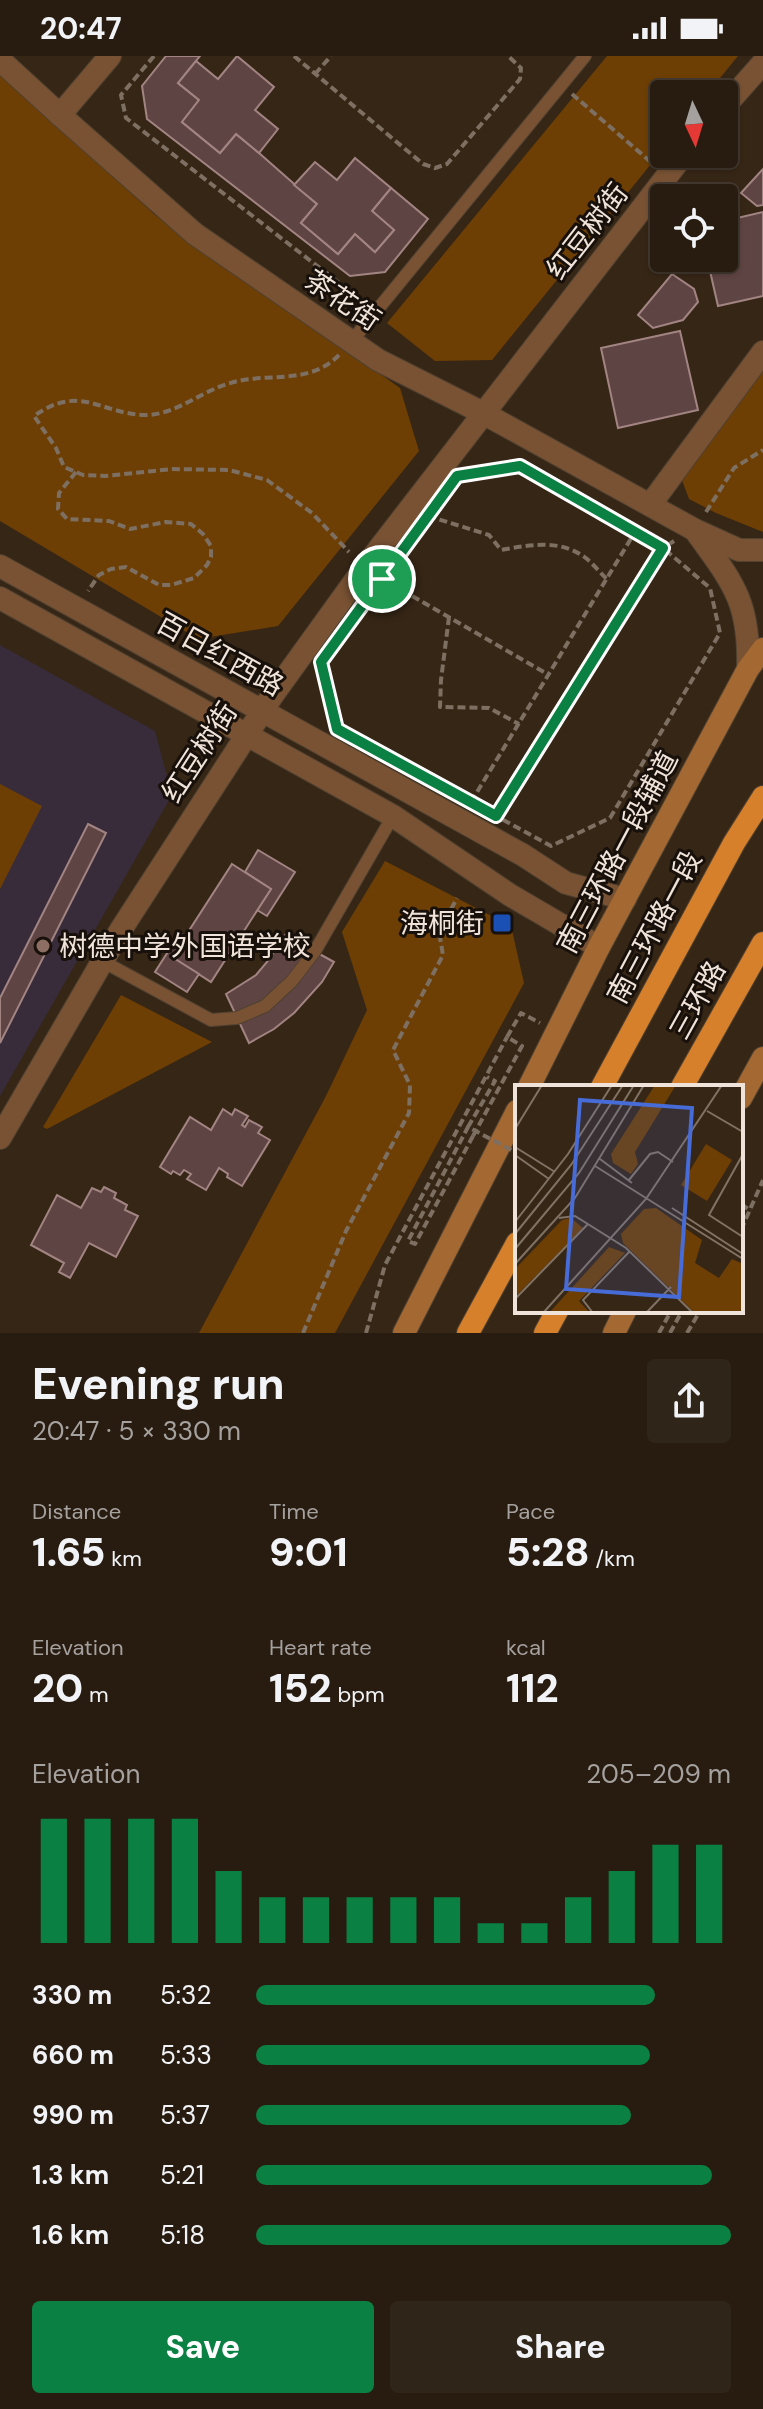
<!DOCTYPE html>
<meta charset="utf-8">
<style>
body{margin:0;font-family:"DM Sans","Noto Sans SC",sans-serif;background:#302519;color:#f1f3f6;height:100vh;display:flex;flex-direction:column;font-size:30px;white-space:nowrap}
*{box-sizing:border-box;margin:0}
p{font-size:26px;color:#a5a19f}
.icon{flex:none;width:44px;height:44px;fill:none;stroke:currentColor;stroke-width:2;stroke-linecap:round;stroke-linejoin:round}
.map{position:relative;height:1277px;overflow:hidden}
.side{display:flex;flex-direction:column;background:#281c10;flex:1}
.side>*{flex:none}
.needle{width:52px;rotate:176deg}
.tools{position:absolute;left:650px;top:24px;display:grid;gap:16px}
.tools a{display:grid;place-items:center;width:88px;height:88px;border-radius:8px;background:#281c10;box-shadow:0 2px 6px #0004,0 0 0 2px #443a30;font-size:40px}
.pin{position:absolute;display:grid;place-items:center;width:68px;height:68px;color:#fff;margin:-34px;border:4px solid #fff;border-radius:50%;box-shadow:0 2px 8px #0007}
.round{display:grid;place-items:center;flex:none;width:84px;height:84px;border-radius:8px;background:#302519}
.overview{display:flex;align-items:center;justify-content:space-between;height:136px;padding:0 32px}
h1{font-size:44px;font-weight:800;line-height:60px}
.metrics{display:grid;grid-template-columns:repeat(3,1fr);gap:12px;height:136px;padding:8px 32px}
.metrics div{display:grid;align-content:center}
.metrics b{font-size:40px;font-weight:800}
.metrics small{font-size:22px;font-weight:400}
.metrics p{font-size:22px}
.chart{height:224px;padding:16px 32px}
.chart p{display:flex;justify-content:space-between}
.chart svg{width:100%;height:144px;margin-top:8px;stroke:#0b8043;stroke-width:6}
.action{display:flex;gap:16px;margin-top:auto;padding:16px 32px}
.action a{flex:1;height:92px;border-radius:8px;background:#0b8043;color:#fff;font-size:32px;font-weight:800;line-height:92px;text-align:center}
.action a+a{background:#302519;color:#f1f3f6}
ul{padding:0 32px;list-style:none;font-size:26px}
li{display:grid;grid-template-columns:128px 96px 1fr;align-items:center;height:60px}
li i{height:20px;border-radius:10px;background:#0b8043}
.status{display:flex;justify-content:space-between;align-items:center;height:56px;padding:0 40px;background:#281c10;direction:ltr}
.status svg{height:22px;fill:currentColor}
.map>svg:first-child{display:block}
.education{fill:#382c3a}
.green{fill:#6e3f04}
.building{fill:#5e4443;stroke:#a28483;stroke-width:2}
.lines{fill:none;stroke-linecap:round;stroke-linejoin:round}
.service-casing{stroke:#504131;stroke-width:14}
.minor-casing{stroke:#504131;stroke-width:24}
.tertiary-casing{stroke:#504131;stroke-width:24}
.secondary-casing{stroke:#504131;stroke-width:24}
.trunk-casing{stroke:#504131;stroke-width:24}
.path{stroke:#7d6f61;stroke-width:4;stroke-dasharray:8 4;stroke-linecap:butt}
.service{stroke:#795233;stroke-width:12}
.minor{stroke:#795233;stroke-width:22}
.tertiary{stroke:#795233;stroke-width:22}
.secondary{stroke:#a46832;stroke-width:22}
.trunk{stroke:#d6802c;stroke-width:22}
.path-bridge{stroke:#7d6f61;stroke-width:4;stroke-dasharray:8 4;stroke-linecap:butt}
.route-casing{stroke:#fff;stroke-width:16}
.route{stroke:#0b8043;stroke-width:10}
.transit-dot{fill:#1a4fb4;stroke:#18100a;stroke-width:3}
.education-dot{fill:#8d6e63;stroke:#18100a;stroke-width:3}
.labels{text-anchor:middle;stroke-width:6;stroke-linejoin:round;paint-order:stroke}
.street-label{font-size:28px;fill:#f0e4da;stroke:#18100a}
.poi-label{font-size:28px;fill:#f0e4da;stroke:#18100a;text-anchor:end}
.inset-road{fill:none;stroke:#807264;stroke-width:2}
.view{fill:#476cd8;fill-opacity:0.15;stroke:#476cd8;stroke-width:4}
.inset-edge{fill:none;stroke:#f0e4da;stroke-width:4}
</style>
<div class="status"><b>20:47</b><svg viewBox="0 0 49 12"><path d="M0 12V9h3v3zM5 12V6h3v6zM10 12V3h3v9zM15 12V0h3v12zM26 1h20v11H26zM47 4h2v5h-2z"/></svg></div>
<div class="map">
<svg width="763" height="1277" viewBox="0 0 763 1277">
<rect width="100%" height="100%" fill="#362616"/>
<path class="education" d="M0,589L155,675L172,739L0,1040Z"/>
<g class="green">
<path d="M607,0H738L707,38H664V92L492,304L435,305L387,267Z"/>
<path d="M0,16L155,159L400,332L419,395L278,570L198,583L0,465Z"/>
<path d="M763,309V476L716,457L689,443L680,419Z"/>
<path d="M0,728L42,750L0,833Z"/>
<path d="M385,805L511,870L524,927L335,1277H199L326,1040L367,954L342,876Z"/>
<path d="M121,939L212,986L47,1073L43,1071Z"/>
</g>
<g class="building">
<path d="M166,0H200L178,27L199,44L182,66L220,97L236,78L259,97L317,148L301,167L338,198L355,178L375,196L394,174L372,155L391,132L428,163L385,216L350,220L147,63L142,30Z"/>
<path d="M237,0L274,31L255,54L278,73L259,97L236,78L220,97L182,66L199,44L178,27L196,5L218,23Z"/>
<path d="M355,102L391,132L372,155L394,174L375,196L355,178L338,198L301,167L317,148L294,129L315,106L337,124Z"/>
<path d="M763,113V149L757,150L741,137Z"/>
<path d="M763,156V240L718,250L707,202H724V165Z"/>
<path d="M672,218L694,233L698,246L683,264L653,272L638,259Z"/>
<path d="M680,275L698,354L618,372L601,292Z"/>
<path d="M88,768L106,777L0,987V942Z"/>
<path d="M258,794L295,816L267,860L257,854L271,833L245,816Z"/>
<path d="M232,808L271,833L211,926L172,901Z"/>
<path d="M180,877L185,880L172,901L199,918L187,936L155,916Z"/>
<path d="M285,879L334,906L322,926L294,957L274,973L249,987L226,938L256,919L267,906Z"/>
<path d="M223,1053L232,1059L235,1053L248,1060L242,1069L245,1071L249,1064L262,1071L258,1077L270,1084L242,1130L227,1121L228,1118L219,1112L206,1134L187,1123L191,1118L184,1114L180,1119L173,1115L171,1118L160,1111L190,1061L211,1074Z"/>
<path d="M104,1131L116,1137L114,1142L127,1149L125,1154L138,1160L116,1201L89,1187L70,1222L59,1216L64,1207L31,1189L57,1139L81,1152L92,1132L101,1136Z"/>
</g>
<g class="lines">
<g class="service-casing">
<g id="service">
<path d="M351,286L585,0"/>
<path d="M102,905L211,964L237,962L265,950L292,925L315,895L393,760"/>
</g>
</g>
<g class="minor-casing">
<g id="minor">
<path d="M0,4L60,59L195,178L378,304L483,357L695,474L739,494H763"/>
<path d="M724,51L763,7"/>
<path d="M60,59L110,0"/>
<path d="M650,449L763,296"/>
<path d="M697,477C734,528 750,547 748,613"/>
<path d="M0,1082L120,875L272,640L365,511L684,98"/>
</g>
</g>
<g class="tertiary-casing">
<g id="tertiary">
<path d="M0,510L523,799L566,827L625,843"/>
<path d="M0,542L393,760L510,839L599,891"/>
</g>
</g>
<g class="secondary-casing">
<g id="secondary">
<path d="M529,1031L599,891L748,613L763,593"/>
<path d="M741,1042L763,1002"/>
<path d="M404,1277L517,1055"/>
<path d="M614,1277L625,1255"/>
</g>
</g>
<g class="trunk-casing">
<g id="trunk">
<path d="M602,1031L734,787L763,741"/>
<path d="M682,1031L763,887"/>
<path d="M468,1277L517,1187"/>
<path d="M545,1277L557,1255"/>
</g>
</g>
<g class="path">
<path d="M154,0L121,39L126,62L365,247"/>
<path d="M294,0L423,108L435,112L447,108L520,23L521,12L508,0"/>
<path d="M315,18L331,0"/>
<path d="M572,38L652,107"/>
<path d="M339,299C308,331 264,315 227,328C201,336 174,359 146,359C99,358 81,327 34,360L56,392L64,411L83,419L105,420L172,413L229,414L267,424L312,457L349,496"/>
<path d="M520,410L663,492L710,532L720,577L610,762L551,790L337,673L321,606L457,420Z"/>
<path d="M76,416L59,437L58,453L67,463L109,465L130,473L166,466L191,468L203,478L211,490V501L207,509L194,522L171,529H159L126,511L111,513L99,519L88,535"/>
<path d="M706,456L734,412L763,394"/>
<path d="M428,460L489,479L501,494C529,489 558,483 583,500C592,506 599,516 607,523"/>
<path d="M381,522L549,619"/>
<path d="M449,561L441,624L440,651L489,652L519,668"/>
<path d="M471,746L635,476"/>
<path d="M496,760L663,492L674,485"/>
<path d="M468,1071L495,1025L487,1021"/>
<path d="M473,1080L522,990L507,981L521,957L540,967"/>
<path d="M741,1148L751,1155"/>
<path d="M741,1174L763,1124"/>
<path d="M303,1277L346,1175L409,1057L410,1029L393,994L443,899L439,876L457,842"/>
<path d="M366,1277L385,1209L507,981"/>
<path d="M659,1277L671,1255"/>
<path d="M670,1277L682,1255"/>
<path d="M687,1277L700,1255"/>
</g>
<use href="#service" class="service"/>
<use href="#minor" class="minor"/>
<use href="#tertiary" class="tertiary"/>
<use href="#secondary" class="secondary"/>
<use href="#trunk" class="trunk"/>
<path class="path-bridge" d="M473,1080L415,1188L408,1185L468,1071L517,1097"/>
</g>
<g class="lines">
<g class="route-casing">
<path id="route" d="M520,410L663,492L496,760L337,673L321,606L457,420Z"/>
</g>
<use href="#route" class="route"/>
</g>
<rect class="transit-dot" x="492" y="857" width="20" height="20" rx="4"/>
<circle class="education-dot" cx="43" cy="890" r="8"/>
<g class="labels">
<g class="street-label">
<text transform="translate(587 175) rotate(-52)" y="10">红豆树街</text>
<text transform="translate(343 244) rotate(34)" y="10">茶花街</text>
<text transform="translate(220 598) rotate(29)" y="10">百日红西路</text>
<text transform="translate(199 696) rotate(-57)" y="10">红豆树街</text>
<text transform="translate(617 796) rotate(-62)" y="10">南三环路一段辅道</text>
<text transform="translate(654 871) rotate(-62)" y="10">南三环路一段</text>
<text transform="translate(697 944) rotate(-61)" y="10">三环路</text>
</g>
<g class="poi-label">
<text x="484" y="877">海桐街</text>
<text x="59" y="900" text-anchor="start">树德中学外国语学校</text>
</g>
</g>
<g transform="translate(515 1029)">
<rect width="228" height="228" fill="#362616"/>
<path d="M140,0H161L120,67L123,79L116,89L98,78L96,69ZM191,59L217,75L192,116L166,100ZM141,123L187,155L180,178L204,193L217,174L228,179V223L223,228H180L108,158L106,149L129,124ZM56,133L68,143L0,212V184L47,135ZM94,162L110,168L64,216L75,228H34Z" fill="#6e3f04"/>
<path class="inset-road" d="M192,26L228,47M0,44L27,0M0,62L40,87M228,69L194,130L228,152M0,70L34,94M85,74L117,98M80,81L228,174M114,95L135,69L143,67L158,77M157,123L228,169M44,133L60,131L111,163L178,228M0,137L53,69L97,0M0,149L56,80L108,0M0,164L64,88L119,0M0,179L60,113L129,0M0,214L73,139M28,228L131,114L207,0M78,228L68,215L115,166M131,228L156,202"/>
<path class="view" d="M65,15L177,23L164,212L51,204Z"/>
<rect width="228" height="228" class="inset-edge"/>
</g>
</svg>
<div class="tools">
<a><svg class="needle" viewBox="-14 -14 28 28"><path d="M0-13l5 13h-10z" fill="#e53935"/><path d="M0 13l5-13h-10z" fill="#a5a19f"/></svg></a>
<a><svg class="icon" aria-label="locate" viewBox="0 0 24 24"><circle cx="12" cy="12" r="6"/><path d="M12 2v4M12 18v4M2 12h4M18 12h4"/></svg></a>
</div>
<div class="pin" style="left:382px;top:523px;background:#1e9e55"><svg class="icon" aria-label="arrive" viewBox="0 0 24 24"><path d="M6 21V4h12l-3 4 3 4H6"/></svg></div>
</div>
<section class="side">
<div class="overview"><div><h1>Evening run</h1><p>20:47 · 5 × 330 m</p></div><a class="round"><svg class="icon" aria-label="share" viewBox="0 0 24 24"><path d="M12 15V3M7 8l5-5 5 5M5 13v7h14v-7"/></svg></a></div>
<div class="metrics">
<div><p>Distance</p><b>1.65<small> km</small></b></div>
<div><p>Time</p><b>9:01</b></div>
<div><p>Pace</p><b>5:28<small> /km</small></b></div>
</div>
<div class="metrics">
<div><p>Elevation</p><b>20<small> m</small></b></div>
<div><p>Heart rate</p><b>152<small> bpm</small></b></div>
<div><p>kcal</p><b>112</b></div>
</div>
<div class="chart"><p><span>Elevation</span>205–209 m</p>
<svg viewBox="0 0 160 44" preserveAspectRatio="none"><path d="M5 44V6M15 44V6M25 44V6M35 44V6M45 44V22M55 44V30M65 44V30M75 44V30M85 44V30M95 44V30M105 44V38M115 44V38M125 44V30M135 44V22M145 44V14M155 44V14"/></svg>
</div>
<ul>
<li><b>330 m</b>5:32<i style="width:84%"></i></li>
<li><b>660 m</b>5:33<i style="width:83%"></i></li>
<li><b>990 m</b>5:37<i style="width:79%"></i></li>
<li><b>1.3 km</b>5:21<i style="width:96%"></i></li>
<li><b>1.6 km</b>5:18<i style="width:100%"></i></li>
</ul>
<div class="action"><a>Save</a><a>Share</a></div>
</section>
